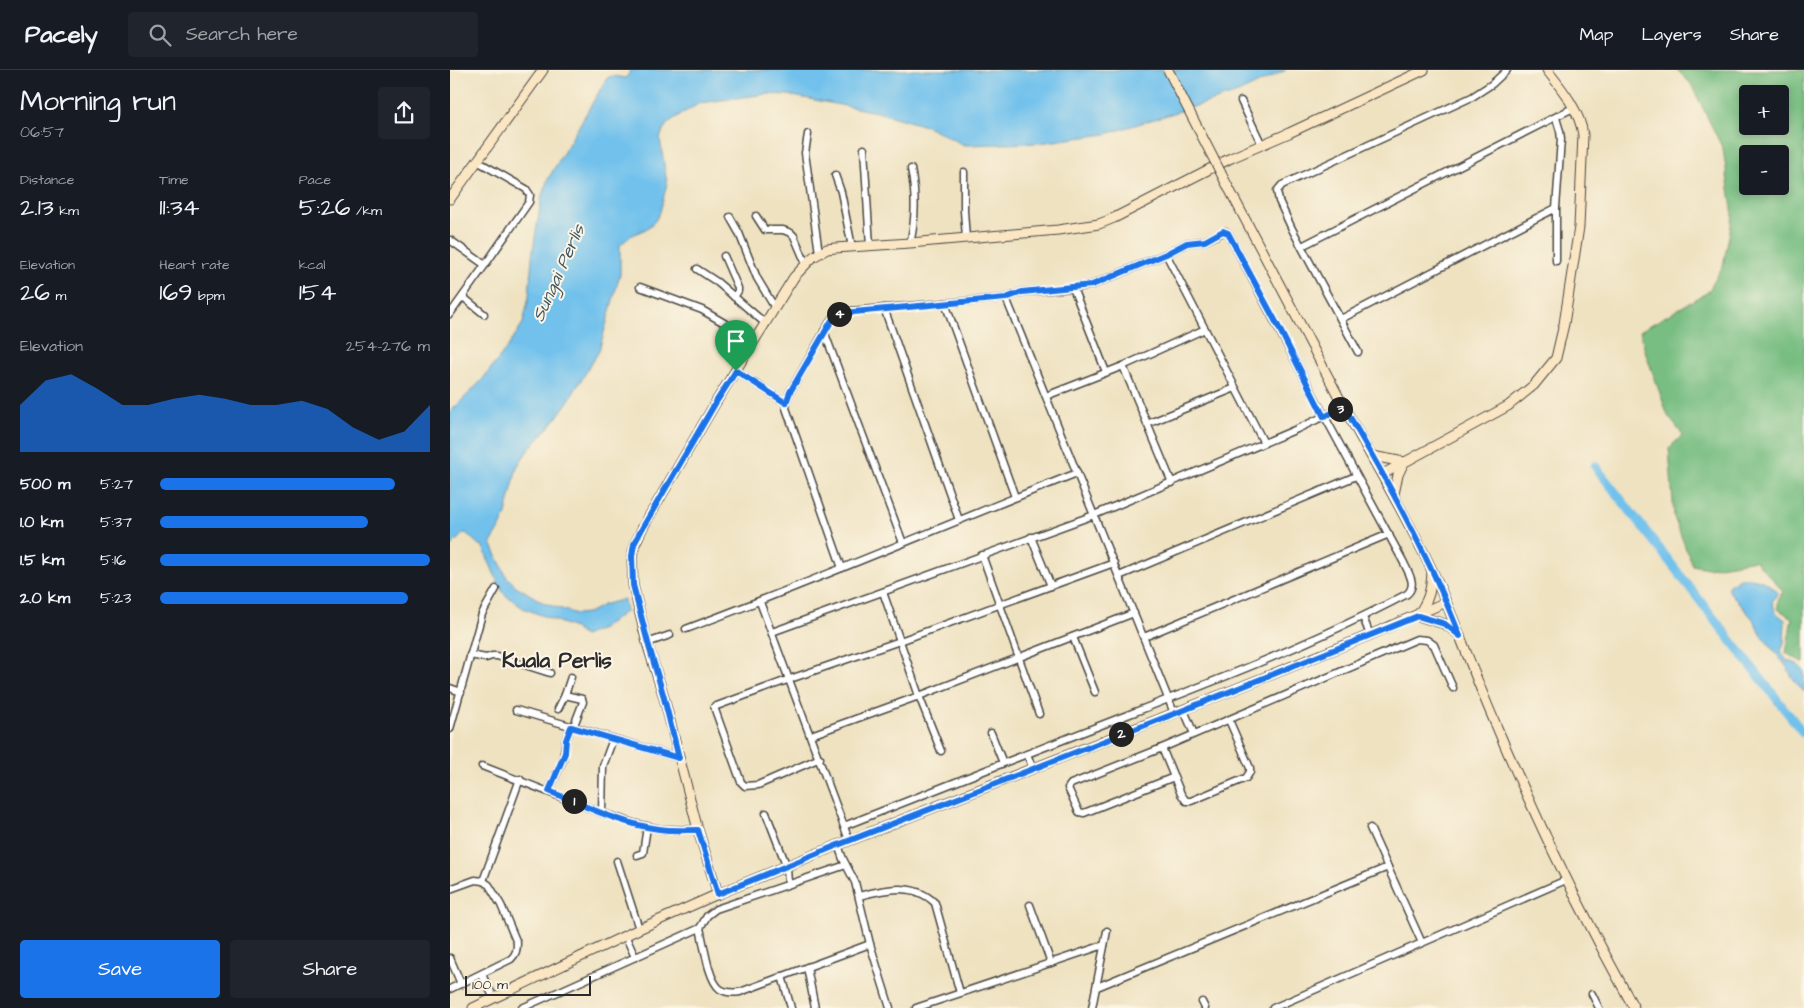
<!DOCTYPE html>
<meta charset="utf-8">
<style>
body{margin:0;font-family:"Architects Daughter",sans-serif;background:#20242c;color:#f1f3f6;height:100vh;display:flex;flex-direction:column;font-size:19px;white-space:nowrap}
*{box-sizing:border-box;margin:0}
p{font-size:16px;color:#9ea1a6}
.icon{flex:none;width:28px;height:28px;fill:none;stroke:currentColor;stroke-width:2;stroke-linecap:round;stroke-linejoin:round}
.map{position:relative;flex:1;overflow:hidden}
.side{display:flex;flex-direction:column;background:#171b24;width:450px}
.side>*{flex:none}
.tools{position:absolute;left:1289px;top:15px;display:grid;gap:10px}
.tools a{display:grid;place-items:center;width:50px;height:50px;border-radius:5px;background:#171b24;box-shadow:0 2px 8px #0003;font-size:25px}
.scale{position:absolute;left:15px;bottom:12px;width:126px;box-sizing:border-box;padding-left:5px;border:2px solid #2b2b2b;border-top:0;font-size:14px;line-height:18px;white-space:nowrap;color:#2b2b2b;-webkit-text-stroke:4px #fcf5e5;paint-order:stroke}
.pin{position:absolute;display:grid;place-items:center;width:42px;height:42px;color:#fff;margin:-51px -21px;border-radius:50% 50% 50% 0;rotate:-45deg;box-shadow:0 0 5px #0007}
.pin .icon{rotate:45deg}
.km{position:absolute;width:25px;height:25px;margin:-12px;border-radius:50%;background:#222;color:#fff;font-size:14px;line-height:25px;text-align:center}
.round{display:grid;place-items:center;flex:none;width:52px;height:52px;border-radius:5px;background:#20242c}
.summary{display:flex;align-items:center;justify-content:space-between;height:85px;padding:0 20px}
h1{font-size:28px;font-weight:600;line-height:38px}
.stats{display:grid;grid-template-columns:repeat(3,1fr);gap:8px;height:85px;padding:5px 20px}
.stats div{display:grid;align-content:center}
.stats b{font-size:25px;font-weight:600}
.stats small{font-size:14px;font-weight:400}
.stats p{font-size:14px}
.chart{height:140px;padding:10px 20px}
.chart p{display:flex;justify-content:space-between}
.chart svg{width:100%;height:90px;margin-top:5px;fill:#1a73e8;opacity:.7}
.button{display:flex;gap:10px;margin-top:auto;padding:10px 20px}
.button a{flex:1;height:58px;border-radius:5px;background:#1a73e8;color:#fff;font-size:20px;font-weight:600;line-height:58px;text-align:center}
.button a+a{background:#20242c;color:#f1f3f6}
ul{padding:0 20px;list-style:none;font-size:16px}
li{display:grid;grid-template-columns:80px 60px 1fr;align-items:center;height:38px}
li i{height:12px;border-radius:6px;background:#1a73e8}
header{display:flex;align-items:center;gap:30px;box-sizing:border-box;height:70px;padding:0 25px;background:#171b24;border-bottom:1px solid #363941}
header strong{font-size:24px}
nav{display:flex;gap:28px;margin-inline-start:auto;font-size:18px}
.search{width:350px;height:45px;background:#20242c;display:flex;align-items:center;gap:12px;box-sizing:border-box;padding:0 18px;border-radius:5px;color:#9ea1a6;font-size:19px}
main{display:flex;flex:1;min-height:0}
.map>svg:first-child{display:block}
.forest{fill:#78be82;stroke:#527456;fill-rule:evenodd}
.water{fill:#71c1ec;stroke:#4e768c}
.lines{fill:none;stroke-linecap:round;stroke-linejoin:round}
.canal{stroke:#71c1ec;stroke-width:9}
.street-casing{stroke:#484642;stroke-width:9}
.secondary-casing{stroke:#484642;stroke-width:11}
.street{stroke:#fff;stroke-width:6}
.secondary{stroke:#fbe6c4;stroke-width:9}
.secondary-bridge-casing{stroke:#484642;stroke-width:11;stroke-linecap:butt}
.secondary-bridge{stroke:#fbe6c4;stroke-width:9}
.route-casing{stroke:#fff;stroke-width:10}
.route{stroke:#1a73e8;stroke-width:6}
.labels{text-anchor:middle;stroke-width:4;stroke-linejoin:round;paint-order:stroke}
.water-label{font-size:18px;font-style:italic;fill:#405865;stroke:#fcf5e5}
.district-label{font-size:21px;font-weight:bold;fill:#2b2b2b;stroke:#fcf5e5}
</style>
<header>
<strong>Pacely</strong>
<div class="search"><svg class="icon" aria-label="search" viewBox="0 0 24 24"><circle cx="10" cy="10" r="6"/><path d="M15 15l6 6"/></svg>Search here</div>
<nav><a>Map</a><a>Layers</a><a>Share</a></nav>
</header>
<main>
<section class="side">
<div class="summary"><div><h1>Morning run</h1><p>06:57</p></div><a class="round"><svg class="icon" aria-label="share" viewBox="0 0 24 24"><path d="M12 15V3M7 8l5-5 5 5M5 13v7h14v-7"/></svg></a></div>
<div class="stats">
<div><p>Distance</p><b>2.13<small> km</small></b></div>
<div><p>Time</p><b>11:34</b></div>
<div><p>Pace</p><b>5:26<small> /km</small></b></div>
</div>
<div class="stats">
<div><p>Elevation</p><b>26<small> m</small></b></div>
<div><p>Heart rate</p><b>169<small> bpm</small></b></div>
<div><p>kcal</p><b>154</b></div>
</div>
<div class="chart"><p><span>Elevation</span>254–276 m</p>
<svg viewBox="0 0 160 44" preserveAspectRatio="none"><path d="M0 44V21L10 9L20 6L30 13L40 21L50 21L60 18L70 16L80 18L90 21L100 21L110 19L120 23L130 32L140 38L150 34L160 21V44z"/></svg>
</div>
<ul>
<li><b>500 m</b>5:27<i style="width:87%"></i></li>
<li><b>1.0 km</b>5:37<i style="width:77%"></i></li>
<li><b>1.5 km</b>5:16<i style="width:100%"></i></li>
<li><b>2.0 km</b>5:23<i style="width:92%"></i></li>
</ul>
<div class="button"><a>Save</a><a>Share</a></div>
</section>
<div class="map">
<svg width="1354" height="938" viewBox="0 0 1354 938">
<rect width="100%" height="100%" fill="#fcf5e5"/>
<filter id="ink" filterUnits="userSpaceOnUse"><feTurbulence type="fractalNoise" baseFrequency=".02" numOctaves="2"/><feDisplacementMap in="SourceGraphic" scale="10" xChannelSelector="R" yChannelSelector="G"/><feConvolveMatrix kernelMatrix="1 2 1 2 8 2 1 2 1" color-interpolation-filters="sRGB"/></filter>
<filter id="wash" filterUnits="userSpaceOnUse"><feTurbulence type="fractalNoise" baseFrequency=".0096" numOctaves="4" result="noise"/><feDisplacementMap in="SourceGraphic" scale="20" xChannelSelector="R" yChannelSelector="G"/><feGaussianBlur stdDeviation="1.12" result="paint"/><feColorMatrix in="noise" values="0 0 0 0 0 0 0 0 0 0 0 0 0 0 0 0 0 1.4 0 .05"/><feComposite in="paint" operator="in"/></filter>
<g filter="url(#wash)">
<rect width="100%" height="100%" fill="#efe2c1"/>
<path class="forest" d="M1227,0H1354V593L1336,583L1342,548L1328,539V531L1333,521L1305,490L1258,498L1242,495L1224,447L1219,378L1233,365L1218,346L1195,281L1190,261L1258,222L1273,196L1283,145L1273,79L1241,14ZM1298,24H1330V56H1298ZM1298,84H1330V116H1298Z"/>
<g class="water">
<path d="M181,0H836L788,23L656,64L589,73L514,75L479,57L427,42L338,25L316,24L250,33L228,46L218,53L213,60L210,69L217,113L210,142L205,151L196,159L182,165L170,175V204L149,281L119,330L104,351L76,383L67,397L56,444L49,460L41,473L56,506L66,516L94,533L126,544L138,543L153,535L174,529L176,541L152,559L134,566L124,558L73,538L54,524L49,515L32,475H29L16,463H14L0,477V342L32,310L57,278L73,253L79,226L82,186L92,125L98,109L157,8L162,6L176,8Z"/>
<path d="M1290,508C1306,507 1317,511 1328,522L1322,532L1326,543L1335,550L1334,573L1331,581L1336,590L1347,594L1354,601V622L1342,607L1337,597L1312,566L1303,549L1278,520V516Z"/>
</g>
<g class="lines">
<path class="canal" d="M1145,396L1354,664"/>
</g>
</g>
<g filter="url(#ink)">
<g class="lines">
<g class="street-casing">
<g id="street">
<path d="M791,31L812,75"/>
<path d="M358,64L355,83L369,183"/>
<path d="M414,79L420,176"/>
<path d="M514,102V141L516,168"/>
<path d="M385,105L391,122L402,177"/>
<path d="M306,146L315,160H333L341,163L344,166L356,194"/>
<path d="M280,147L289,163L307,208L325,238"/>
<path d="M0,170L35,195L79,132L80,125L76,119L27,91"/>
<path d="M460,173C466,149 466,124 461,99"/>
<path d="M852,176L1123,38"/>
<path d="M716,184L814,373"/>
<path d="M274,186L288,218V221L284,227"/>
<path d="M1106,191V138"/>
<path d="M247,199L267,212L316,254"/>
<path d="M190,217L252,240L305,271"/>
<path d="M623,218L656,302"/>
<path d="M13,227L34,244"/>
<path d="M556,228L724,643"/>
<path d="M495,233L565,427"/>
<path d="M434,238L509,450"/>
<path d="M0,244L35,195"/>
<path d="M891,249L1106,138L1111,69L1110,61L1106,48"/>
<path d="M374,261L453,473"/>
<path d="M908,282L842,159L829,131L827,121L832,115L1022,27L1042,14L1057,0"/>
<path d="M673,296L722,413"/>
<path d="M286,301L336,333"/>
<path d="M596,326L673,296L755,259"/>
<path d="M697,354L785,318"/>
<path d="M581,467L601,516"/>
<path d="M532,485L589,644"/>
<path d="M392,498L336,338V333L340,322L381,250L386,246L401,241L556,228L572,222L623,218L642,215L716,184L737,173L755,171L775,161L778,163L875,347L954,493C959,504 967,515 957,524C866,572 768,610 672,647C579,683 487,719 394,756"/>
<path d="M669,506L906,406"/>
<path d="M433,522L469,626L491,681"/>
<path d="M310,532L399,770"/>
<path d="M913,547L920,565"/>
<path d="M236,559C368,510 497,454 627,403"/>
<path d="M322,562L644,445L847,359L894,337"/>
<path d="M623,567L645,622"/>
<path d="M694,567L939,464"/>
<path d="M197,573L220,565"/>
<path d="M20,585L36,588L42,586H47L100,603"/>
<path d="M121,607L115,625L132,629L133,632L123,658"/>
<path d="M0,618L11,622"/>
<path d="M108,639L115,625"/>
<path d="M66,640L229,688"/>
<path d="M734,640L744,664"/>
<path d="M0,659L32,544L46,519"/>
<path d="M541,663L553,693"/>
<path d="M361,665L469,626L684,543"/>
<path d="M712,678L731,724L736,731H741L796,708L800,702V698L779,650"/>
<path d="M577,684L583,699"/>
<path d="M370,688L308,715L295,716L291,712L264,637L340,609L450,571L664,493"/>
<path d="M32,696L152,743L186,754L210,759L248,760"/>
<path d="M724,707L634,743L629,742L618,718L621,714L712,678L967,569L977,570L984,575L1003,618"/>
<path d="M99,721L113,689L116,670L121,657"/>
<path d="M152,743L153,696L163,669"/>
<path d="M316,743L337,797L338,814"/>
<path d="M920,758L972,873"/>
<path d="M388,775L393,789L405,812L420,874L440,938"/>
<path d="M187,785L193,783L197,757"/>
<path d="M167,791L189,859"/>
<path d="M33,811L70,709"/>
<path d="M0,819L25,810L33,811L39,815L51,835L67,873C67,880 66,884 61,889L0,919"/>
<path d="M409,826C435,819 464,812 485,833L510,923"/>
<path d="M580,835L601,893"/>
<path d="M250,858C254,874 258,910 270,919C276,923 283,923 290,922L420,874"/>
<path d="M175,865L185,887"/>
<path d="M0,888L11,914"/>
<path d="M357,897L365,938"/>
<path d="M32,905L44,928"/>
<path d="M332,906L341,938"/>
<path d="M647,917L938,797"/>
<path d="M1142,924L1149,938"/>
<path d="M752,932L755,938"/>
<path d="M72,938L250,858L257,846L266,839L396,795"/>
<path d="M466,938L654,875"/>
<path d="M642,938L657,861"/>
<path d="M823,938L1116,810"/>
</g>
</g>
<g class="secondary-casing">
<g id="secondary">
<path d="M775,111C815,186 854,262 894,337C922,389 952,438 978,492C1004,545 1022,601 1046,655C1087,752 1133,846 1184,938"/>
<path d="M0,129L93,0"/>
<path d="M922,386L954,392"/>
<path d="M933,404L1058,336L1084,315L1106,288L1114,254L1129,157L1133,65C1130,41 1112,19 1097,0"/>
<path d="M944,424L948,405L954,392"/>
<path d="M968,545C979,529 981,521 982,502"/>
<path d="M968,546L995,554L1010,565"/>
<path d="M268,824L248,760L213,624L197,573L183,515L182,486L185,474L193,457L266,332L344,207L363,187L377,179L385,178L460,173L608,160L649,154L664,148L781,88L839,63L974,0"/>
<path d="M23,938L189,859L268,824L388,775L778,622L920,565L996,532"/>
</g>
</g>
<use href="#street" class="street"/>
<use href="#secondary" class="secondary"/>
<g class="secondary-bridge-casing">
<path id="secondary-bridge" d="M718,0L775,111"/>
</g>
<use href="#secondary-bridge" class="secondary-bridge"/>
</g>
</g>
<g class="lines" filter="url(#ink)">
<g class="route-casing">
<path id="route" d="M773,161L778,163L827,254L874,347L894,337C924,388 953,439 978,492C990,516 1000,541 1010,566L995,554L968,546L734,640L388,775L268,824L248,760C235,760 222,761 209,759C171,754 135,736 99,721L115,683L116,670L121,657L229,688L213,624L198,573L183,515L182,486L184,474L193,457L266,332L286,301L336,333L340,322L382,250L393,243L556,228L572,222L642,215L716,184L737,173L755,171Z"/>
</g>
<use href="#route" class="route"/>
</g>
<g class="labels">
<g class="water-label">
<text transform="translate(108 203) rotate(-66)" y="6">Sungai Perlis</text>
</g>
<g class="district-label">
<text x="107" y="597">Kuala Perlis</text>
</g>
</g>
</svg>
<div class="tools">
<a>+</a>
<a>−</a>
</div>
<div class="scale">100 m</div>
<div class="pin" style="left:286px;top:301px;background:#1e9e55"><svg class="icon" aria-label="arrive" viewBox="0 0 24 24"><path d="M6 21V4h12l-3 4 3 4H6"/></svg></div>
<b class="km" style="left:124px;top:731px">1</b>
<b class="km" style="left:671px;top:664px">2</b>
<b class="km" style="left:890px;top:339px">3</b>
<b class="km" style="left:389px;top:244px">4</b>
</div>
</main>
